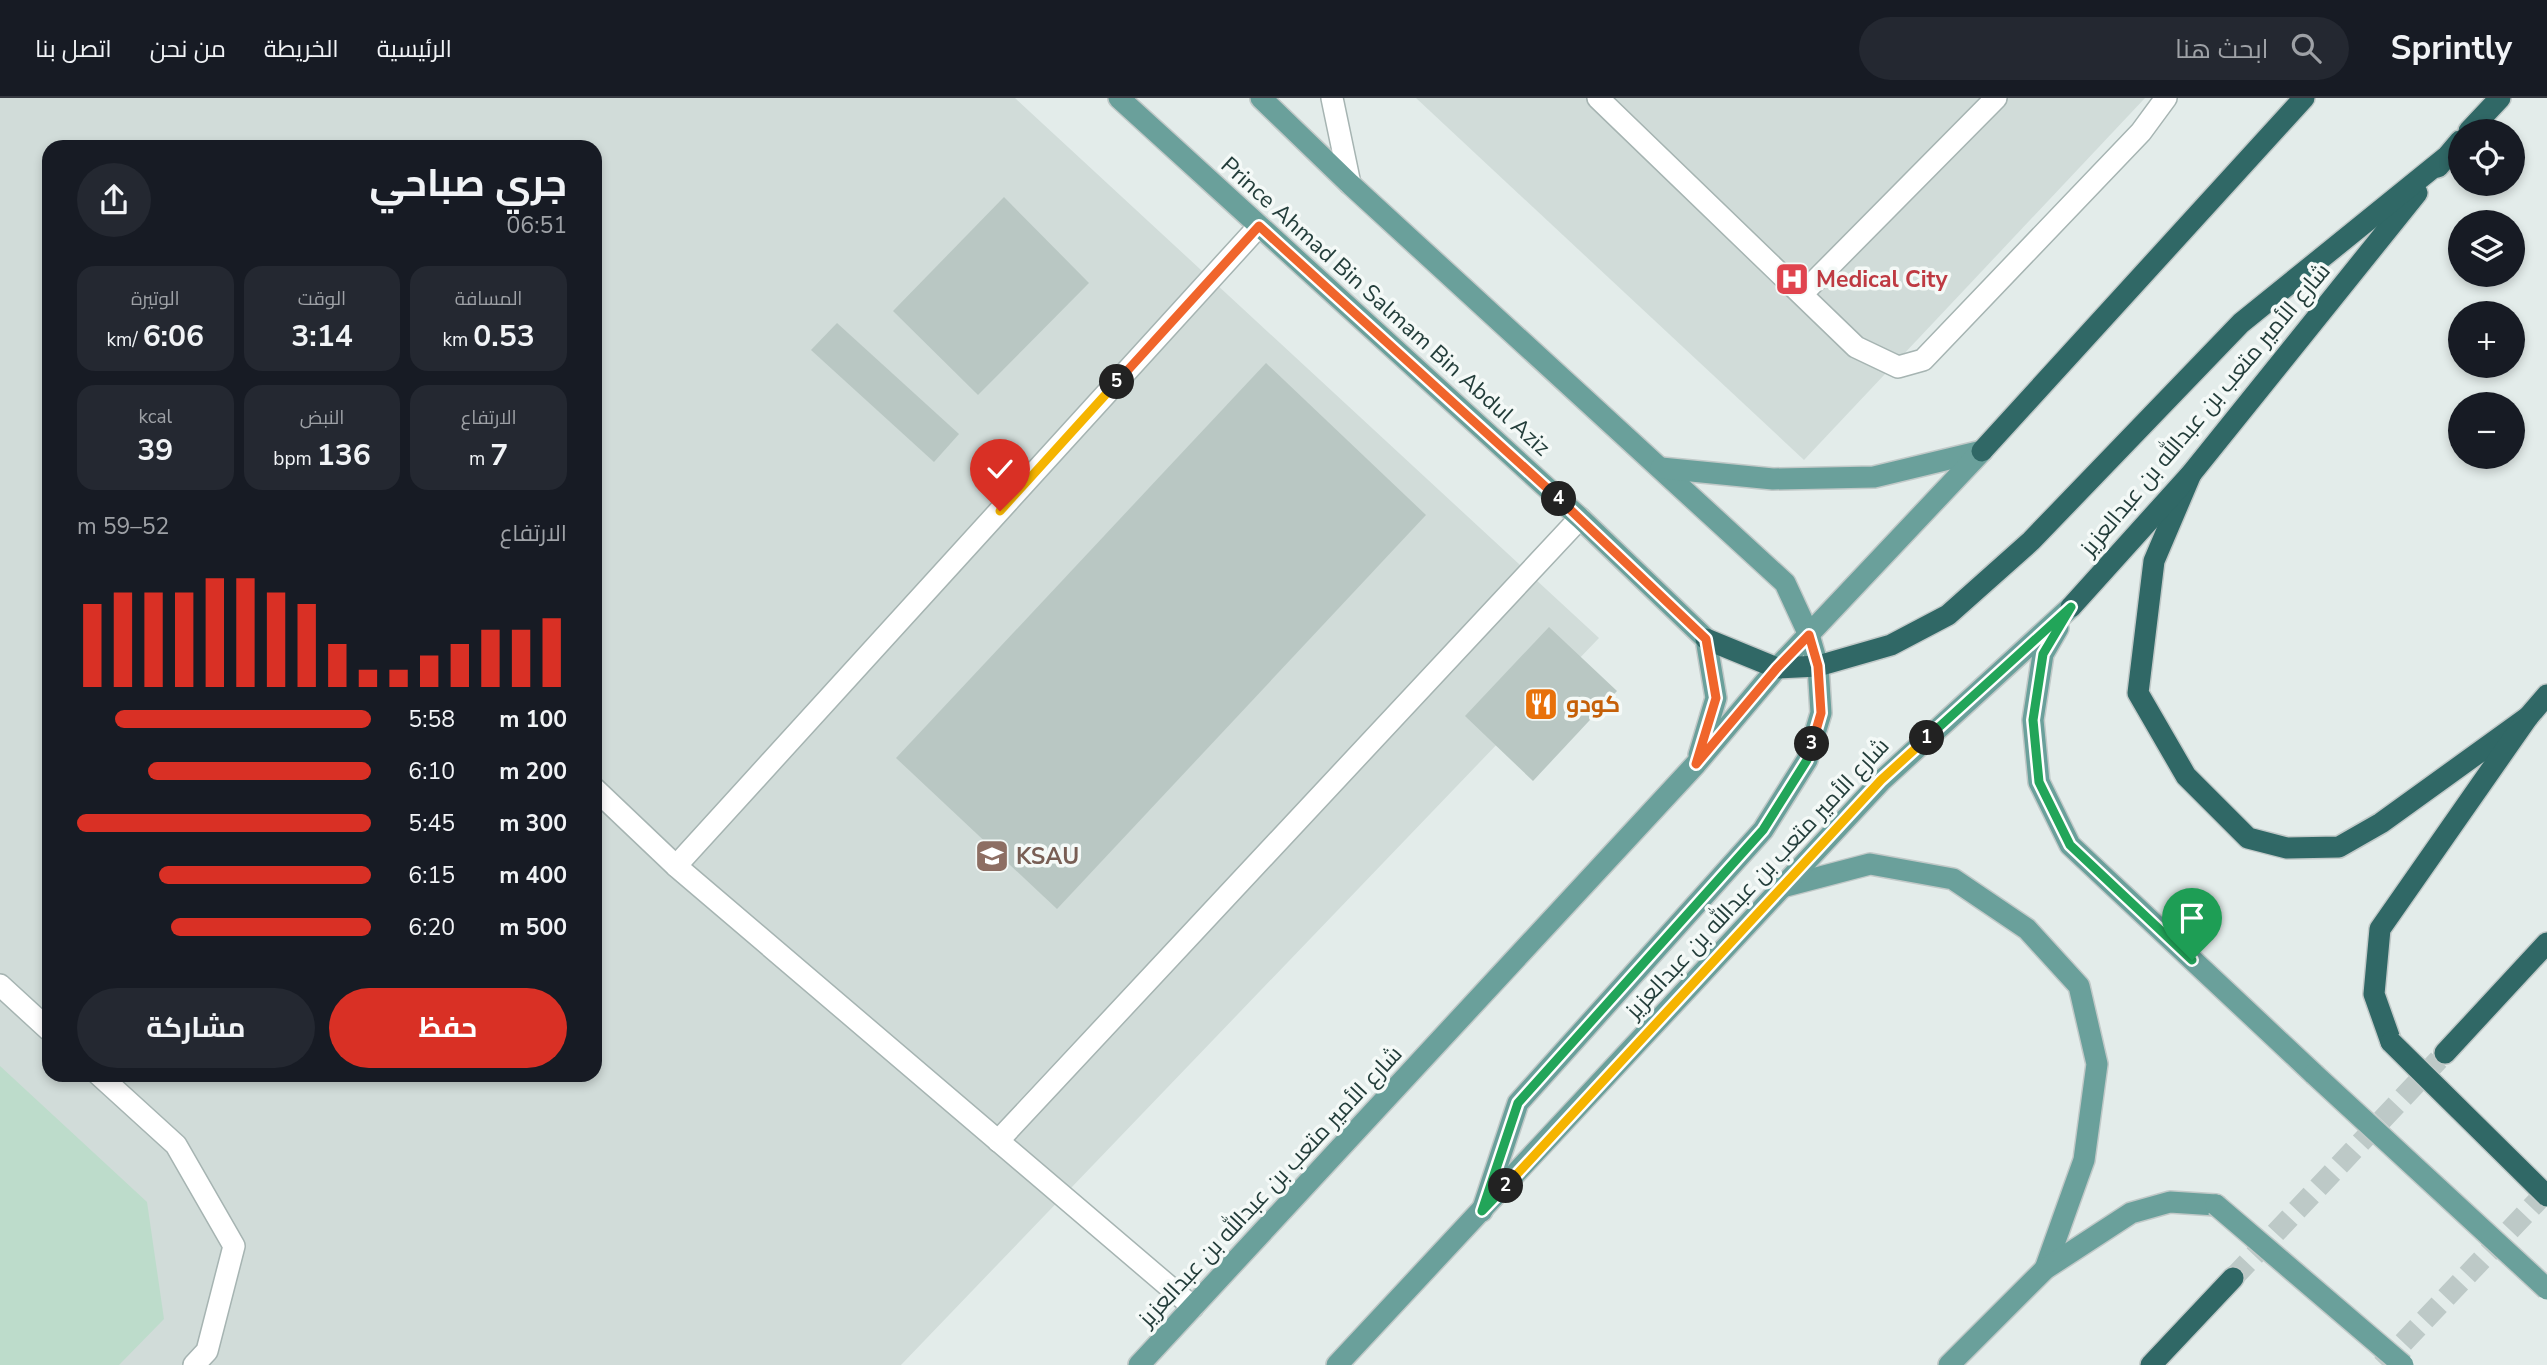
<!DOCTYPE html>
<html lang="ar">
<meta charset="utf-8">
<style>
body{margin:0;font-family:"Nunito Sans",Cairo,sans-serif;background:#242831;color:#f1f3f6;direction:rtl;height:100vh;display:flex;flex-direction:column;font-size:26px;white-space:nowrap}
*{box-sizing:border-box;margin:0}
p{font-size:23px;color:#9ea1a6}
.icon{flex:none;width:38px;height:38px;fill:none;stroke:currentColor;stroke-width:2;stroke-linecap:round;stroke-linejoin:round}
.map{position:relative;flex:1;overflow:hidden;direction:ltr}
.panel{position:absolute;left:42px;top:42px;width:560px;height:942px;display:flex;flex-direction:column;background:#171b24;border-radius:21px;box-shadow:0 4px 10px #0003;direction:rtl}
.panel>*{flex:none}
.controls{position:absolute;left:2448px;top:21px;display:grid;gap:14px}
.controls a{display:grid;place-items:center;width:77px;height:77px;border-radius:50%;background:#171b24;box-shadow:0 4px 10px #0003;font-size:35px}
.pin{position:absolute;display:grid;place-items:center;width:60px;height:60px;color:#fff;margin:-72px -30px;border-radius:50% 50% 50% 0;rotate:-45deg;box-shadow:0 0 7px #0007}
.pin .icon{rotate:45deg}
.km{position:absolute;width:35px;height:35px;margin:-18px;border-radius:50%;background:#222;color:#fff;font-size:19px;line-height:35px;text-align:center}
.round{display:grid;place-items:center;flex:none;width:74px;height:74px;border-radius:37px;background:#242831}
.headline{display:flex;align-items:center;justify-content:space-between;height:119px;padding:0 35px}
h1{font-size:38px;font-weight:700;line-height:52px}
.metrics{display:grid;grid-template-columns:repeat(3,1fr);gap:10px;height:119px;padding:7px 35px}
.metrics div{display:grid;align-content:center;border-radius:18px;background:#242831;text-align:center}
.metrics b{font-size:30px;font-weight:700}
.metrics small{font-size:19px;font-weight:400}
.metrics p{font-size:19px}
.chart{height:196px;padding:14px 35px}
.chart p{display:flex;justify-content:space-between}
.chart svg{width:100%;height:126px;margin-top:7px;stroke:#d93025;stroke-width:6}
.cta{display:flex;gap:14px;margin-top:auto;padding:14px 35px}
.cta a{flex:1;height:80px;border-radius:42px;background:#d93025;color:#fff;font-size:28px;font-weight:700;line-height:80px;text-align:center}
.cta a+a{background:#242831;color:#f1f3f6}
ul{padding:0 35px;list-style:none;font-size:23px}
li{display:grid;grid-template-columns:112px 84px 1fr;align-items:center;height:52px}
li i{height:18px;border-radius:9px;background:#d93025}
header{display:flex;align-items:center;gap:42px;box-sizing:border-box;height:98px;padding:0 35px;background:#171b24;border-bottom:2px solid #363941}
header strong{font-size:33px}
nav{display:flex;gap:38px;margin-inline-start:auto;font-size:24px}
.search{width:490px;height:63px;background:#242831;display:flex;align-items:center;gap:18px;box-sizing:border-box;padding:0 24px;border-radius:38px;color:#9ea1a6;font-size:26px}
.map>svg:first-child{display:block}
.built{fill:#d1dcd9;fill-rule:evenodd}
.green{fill:#bddccb}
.building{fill:#b9c7c3}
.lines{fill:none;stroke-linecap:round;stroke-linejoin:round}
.highway-tunnel{stroke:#bdc9c7;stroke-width:21;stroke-dasharray:21 10;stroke-linecap:butt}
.minor-casing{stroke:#a6b4b2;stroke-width:24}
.major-casing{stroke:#c1c9c8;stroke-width:24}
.highway-casing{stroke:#c1c9c8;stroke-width:24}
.minor{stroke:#fff;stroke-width:21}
.major{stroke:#6aa09b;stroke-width:21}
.highway{stroke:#306866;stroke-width:21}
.major-bridge-casing{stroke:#c1c9c8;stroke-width:24;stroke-linecap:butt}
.highway-bridge-casing{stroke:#c1c9c8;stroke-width:24;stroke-linecap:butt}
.major-bridge{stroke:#6aa09b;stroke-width:21}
.highway-bridge{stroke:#306866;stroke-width:21}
.split-1-casing{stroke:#fff;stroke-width:14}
.split-2-casing{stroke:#fff;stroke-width:14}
.split-3-casing{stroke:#fff;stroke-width:14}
.split-4-casing{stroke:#fff;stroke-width:14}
.split-5-casing{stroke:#fff;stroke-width:14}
.split-6-casing{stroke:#fff;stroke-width:14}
.split-1{stroke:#22a559;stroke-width:9}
.split-2{stroke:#f5b400;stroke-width:9}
.split-3{stroke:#22a559;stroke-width:9}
.split-4{stroke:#f0652b;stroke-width:9}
.split-5{stroke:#f0652b;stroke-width:9}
.split-6{stroke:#f5b400;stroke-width:9}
.labels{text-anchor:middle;stroke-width:7;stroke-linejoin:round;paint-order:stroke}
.health-label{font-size:23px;font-weight:bold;fill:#be3a42;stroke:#f4f9f7;text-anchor:start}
.street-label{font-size:23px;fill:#233d3a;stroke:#f4f9f7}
.food-label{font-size:23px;font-weight:bold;fill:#c56008;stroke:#f4f9f7;text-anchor:start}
.education-label{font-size:23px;font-weight:bold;fill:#785e54;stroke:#f4f9f7;text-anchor:start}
</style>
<header>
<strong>Sprintly</strong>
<div class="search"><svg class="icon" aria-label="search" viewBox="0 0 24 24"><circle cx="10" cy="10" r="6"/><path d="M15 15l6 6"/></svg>ابحث هنا</div>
<nav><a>الرئيسية</a><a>الخريطة</a><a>من نحن</a><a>اتصل بنا</a></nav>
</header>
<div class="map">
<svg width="2547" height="1267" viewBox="0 0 2547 1267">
<rect width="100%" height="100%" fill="#e3ecea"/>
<g class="built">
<path d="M0,0H1015L1599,540L901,1267H0ZM49,49H595V976H49Z"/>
<path d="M1416,0H2145L1804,362Z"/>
</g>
<path class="green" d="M0,968L147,1104L164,1221L119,1267H0Z"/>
<g class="building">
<path d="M1004,99L1089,185L978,297L893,213Z"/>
<path d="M837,225L959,336L934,364L811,252Z"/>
<path d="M1266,265L1426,417L1057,811L896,660Z"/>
<path d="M1549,529L1617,593L1533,683L1465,618Z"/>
</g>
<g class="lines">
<g class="highway-tunnel">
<path d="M2233,1180L2445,955"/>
<path d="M2382,1267L2547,1093"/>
</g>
<g class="minor-casing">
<g id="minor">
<path d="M1332,0L1350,86"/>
<path d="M1598,0L1856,249L1898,269L1923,262L2141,34L2166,0"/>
<path d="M1802,196L1996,0"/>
<path d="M595,691L676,768L1193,1209"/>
<path d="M676,768L1259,128"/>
<path d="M0,887L49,932"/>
<path d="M98,976L176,1047L234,1148L207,1253L194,1267"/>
<path d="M998,1043L1580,420"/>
</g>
</g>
<g class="major-casing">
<g id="major">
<path d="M1119,0L1580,420L1706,541L1716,600L1699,657"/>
<path d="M1261,0L1350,86L1785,485L1809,537L1818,568L1821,615L1807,662L1763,732L1518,1005L1482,1113"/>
<path d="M1661,370L1773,381L1874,379L1982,353"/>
<path d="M2058,530L2043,556L2033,622L2039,684L2070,747L2314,976"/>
<path d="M1782,789L1870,766L1953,781L2027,831L2079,888L2097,966L2084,1062L2045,1171"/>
<path d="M1139,1267L1696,666L1777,570L1982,353"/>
<path d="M1337,1267L1881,683L2071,509"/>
<path d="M1949,1267L2045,1171L2131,1115L2170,1104L2216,1107"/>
</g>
</g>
<g class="highway-casing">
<g id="highway">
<path d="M2469,33L2500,0"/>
<path d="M2438,69L2460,43"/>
<path d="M1982,353L2304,0"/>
<path d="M2191,376L2154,463L2138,595L2186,678L2248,740L2287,750L2339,749L2381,725L2528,619"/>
<path d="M2071,509L2191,376L2417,95"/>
<path d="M1706,541L1777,570L1818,568L1891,547L1948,517L2031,443L2241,225L2445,60"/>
<path d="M2391,944L2374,896L2380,831L2528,619L2547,597"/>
<path d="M2445,955L2547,845"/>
<path d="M2151,1267L2233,1180"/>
</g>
</g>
<use href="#minor" class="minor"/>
<use href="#major" class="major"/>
<use href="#highway" class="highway"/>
<g class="major-bridge-casing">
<g id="major-bridge">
<path d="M2314,976L2547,1191"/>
<path d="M2216,1107L2403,1267"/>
</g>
</g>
<g class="highway-bridge-casing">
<path id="highway-bridge" d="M2391,944L2547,1098"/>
</g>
<use href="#major-bridge" class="major-bridge"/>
<use href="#highway-bridge" class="highway-bridge"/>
</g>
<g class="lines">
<g class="split-1-casing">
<path id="split-1" d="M1927,640L2071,509L2043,556L2033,622L2039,684L2070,747L2192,862"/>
</g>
<g class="split-2-casing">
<path id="split-2" d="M1506,1088L1881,682L1927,640"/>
</g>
<g class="split-3-casing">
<path id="split-3" d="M1506,1088L1482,1113L1518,1005L1763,732L1807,662L1812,646"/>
</g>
<g class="split-4-casing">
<path id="split-4" d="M1559,401L1706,541L1716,600L1696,666L1777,570L1809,537L1818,568L1821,615L1812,646"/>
</g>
<g class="split-5-casing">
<path id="split-5" d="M1117,284L1259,128L1559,401"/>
</g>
<g class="split-6-casing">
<path id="split-6" d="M1000,413L1117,284"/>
</g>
<use href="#split-1" class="split-1"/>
<use href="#split-2" class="split-2"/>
<use href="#split-3" class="split-3"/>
<use href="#split-4" class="split-4"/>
<use href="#split-5" class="split-5"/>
<use href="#split-6" class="split-6"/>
</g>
<defs>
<g id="hospital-square" transform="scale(1.75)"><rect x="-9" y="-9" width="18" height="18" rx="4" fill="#e0444e" stroke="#f4f9f7"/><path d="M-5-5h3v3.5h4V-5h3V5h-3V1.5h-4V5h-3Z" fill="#fff"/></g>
<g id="restaurant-square" transform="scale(1.75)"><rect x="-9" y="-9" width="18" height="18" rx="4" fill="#e8710a" stroke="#f4f9f7"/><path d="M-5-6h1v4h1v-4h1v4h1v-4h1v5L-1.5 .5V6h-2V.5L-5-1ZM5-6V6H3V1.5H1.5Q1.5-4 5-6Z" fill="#fff"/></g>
<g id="university-square" transform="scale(1.75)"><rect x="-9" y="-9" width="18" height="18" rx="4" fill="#8d6e63" stroke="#f4f9f7"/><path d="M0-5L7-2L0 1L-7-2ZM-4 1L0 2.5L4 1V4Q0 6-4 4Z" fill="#fff"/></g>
</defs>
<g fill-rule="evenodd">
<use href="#hospital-square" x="1792" y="181"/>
<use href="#restaurant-square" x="1541" y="606"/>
<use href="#university-square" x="992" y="758"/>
</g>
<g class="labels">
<g class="health-label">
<text x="1816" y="189">Medical City</text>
</g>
<g class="street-label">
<text transform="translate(1386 208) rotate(42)" y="8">Prince Ahmad Bin Salmam Bin Abdul Aziz</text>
<text transform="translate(2205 311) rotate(-50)" y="8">شارع الأمير متعب بن عبدالله بن عبدالعزيز</text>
<text transform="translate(1757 780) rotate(-47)" y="8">شارع الأمير متعب بن عبدالله بن عبدالعزيز</text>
<text transform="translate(1270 1088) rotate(-47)" y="8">شارع الأمير متعب بن عبدالله بن عبدالعزيز</text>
</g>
<g class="food-label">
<text x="1566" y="614">كودو</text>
</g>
<g class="education-label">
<text x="1016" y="766">KSAU</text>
</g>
</g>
</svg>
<div class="controls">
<a><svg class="icon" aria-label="locate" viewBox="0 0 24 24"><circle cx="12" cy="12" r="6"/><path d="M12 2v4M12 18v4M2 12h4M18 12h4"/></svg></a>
<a><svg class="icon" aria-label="layers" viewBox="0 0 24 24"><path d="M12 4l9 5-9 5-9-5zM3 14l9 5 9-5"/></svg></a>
<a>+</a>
<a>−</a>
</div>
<div class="pin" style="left:2192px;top:862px;background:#1e9e55"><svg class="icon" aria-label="arrive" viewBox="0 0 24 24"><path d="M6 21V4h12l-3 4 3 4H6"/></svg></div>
<div class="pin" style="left:1000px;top:413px;background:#d93025"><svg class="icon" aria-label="check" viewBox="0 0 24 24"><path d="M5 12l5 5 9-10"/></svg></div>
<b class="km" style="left:1927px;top:640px">1</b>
<b class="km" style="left:1506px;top:1088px">2</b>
<b class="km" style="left:1812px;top:646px">3</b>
<b class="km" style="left:1559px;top:401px">4</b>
<b class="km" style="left:1117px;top:284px">5</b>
<section class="panel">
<div class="headline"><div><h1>جري صباحي</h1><p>06:51</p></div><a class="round"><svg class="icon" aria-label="share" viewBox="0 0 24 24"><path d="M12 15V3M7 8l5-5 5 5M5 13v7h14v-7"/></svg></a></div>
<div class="metrics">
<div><p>المسافة</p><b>0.53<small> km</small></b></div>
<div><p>الوقت</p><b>3:14</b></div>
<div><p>الوتيرة</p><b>6:06<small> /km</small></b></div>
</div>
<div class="metrics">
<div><p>الارتفاع</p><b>7<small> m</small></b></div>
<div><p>النبض</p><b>136<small> bpm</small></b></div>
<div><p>kcal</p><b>39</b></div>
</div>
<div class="chart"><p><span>الارتفاع</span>52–59 m</p>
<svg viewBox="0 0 160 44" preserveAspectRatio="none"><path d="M5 44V15M15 44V11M25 44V11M35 44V11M45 44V6M55 44V6M65 44V11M75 44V15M85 44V29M95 44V38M105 44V38M115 44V33M125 44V29M135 44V24M145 44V24M155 44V20"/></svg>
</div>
<ul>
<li><b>100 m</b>5:58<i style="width:87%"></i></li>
<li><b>200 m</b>6:10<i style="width:76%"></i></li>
<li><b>300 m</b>5:45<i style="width:100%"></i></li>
<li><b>400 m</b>6:15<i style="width:72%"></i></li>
<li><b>500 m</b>6:20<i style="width:68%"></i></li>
</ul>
<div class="cta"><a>حفظ</a><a>مشاركة</a></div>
</section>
</div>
